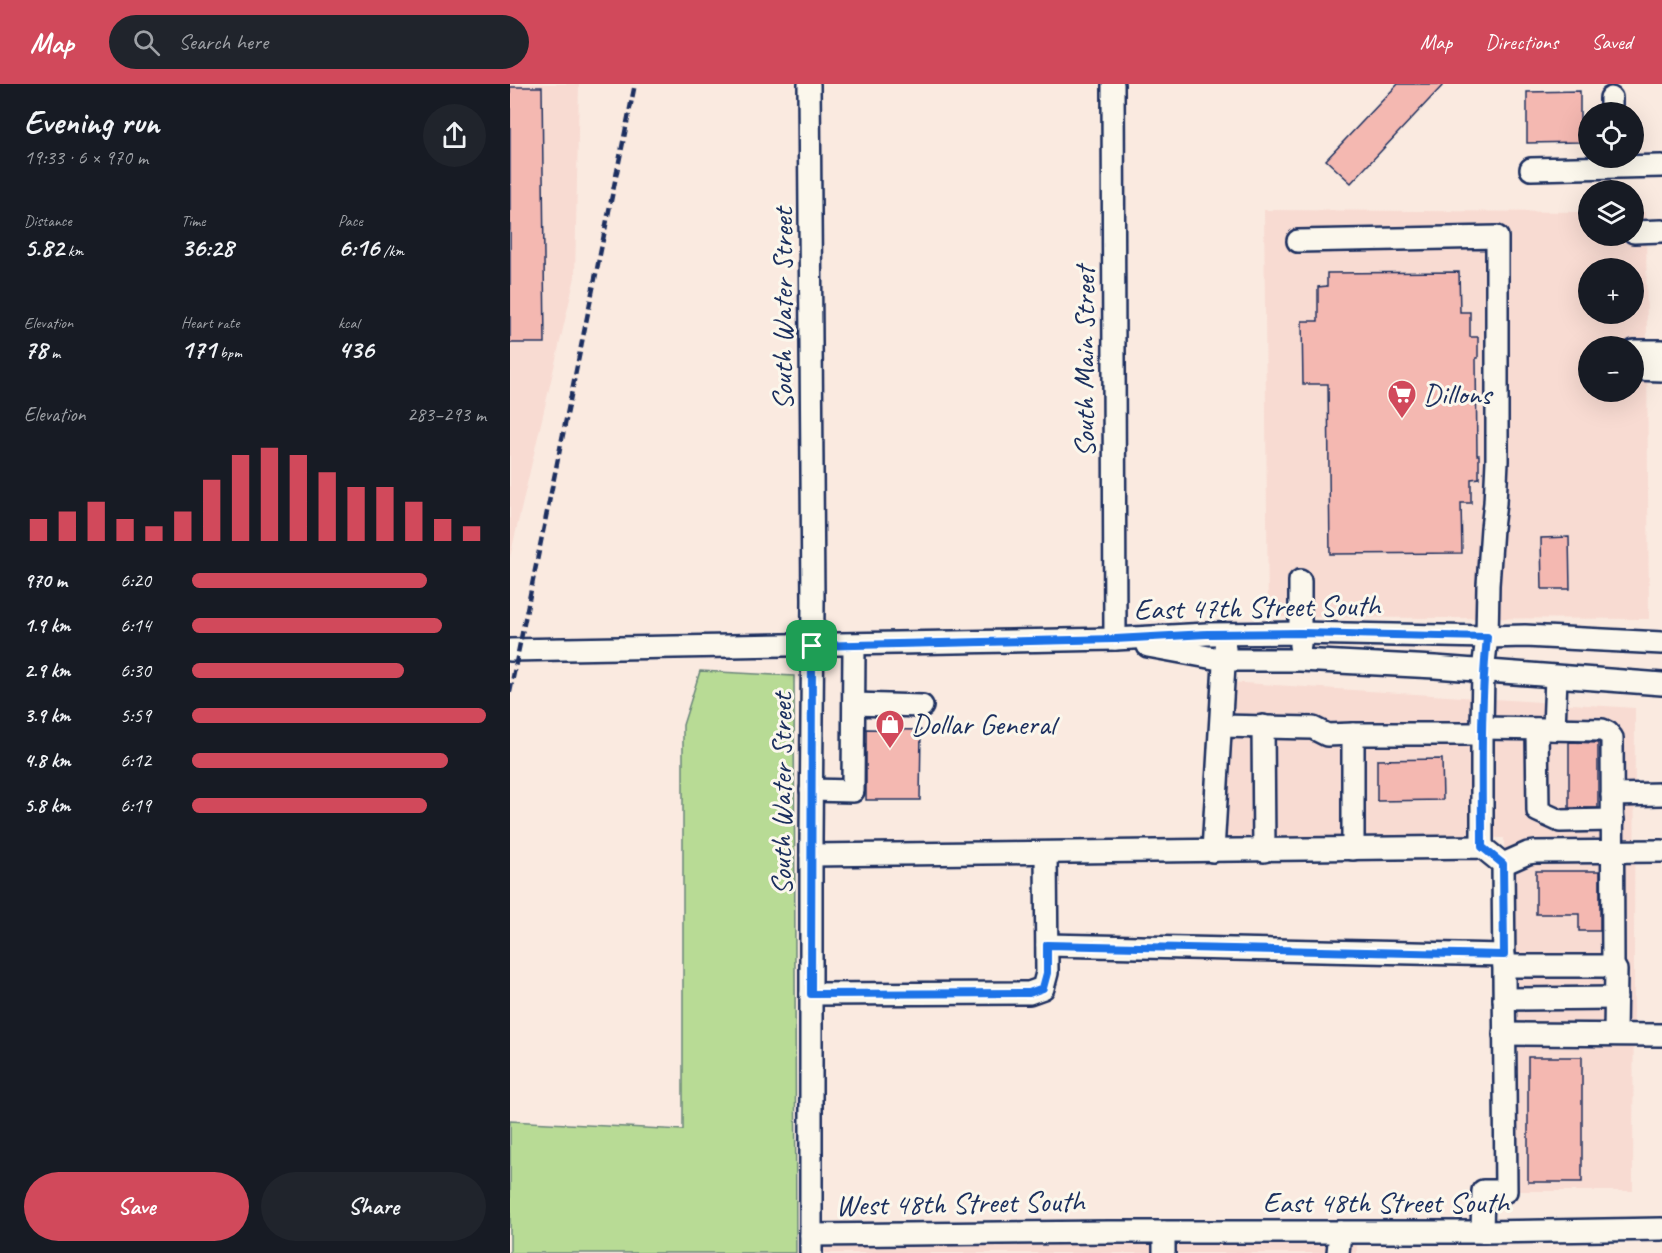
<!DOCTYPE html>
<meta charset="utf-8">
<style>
body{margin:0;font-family:Caveat,sans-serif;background:#20242c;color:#f1f3f6;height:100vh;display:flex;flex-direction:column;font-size:22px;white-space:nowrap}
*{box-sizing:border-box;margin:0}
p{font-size:20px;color:#9ea1a6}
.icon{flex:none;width:33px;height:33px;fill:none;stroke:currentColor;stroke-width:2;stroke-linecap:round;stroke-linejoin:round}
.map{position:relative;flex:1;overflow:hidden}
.side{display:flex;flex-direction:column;background:#171b24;width:510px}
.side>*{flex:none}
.fabs{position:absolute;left:1068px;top:18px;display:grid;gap:12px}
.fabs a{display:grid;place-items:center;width:66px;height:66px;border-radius:50%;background:#171b24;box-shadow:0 6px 24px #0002;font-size:30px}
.pin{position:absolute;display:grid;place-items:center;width:51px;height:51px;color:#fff;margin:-26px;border-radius:12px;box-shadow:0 3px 9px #0006}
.round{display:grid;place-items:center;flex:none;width:63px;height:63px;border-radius:32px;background:#20242c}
.headline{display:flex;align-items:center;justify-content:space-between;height:102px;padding:0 24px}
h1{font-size:33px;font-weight:700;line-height:45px}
.figures{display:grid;grid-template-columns:repeat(3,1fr);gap:9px;height:102px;padding:6px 24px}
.figures div{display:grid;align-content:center}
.figures b{font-size:26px;font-weight:700}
.figures small{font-size:16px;font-weight:400}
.figures p{font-size:16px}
.chart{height:168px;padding:12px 24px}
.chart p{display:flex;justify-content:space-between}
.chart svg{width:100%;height:108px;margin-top:6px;stroke:#d1495b;stroke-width:6}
.action{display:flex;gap:12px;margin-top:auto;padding:12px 24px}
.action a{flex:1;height:69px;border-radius:36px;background:#d1495b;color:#fff;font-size:24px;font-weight:700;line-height:69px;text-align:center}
.action a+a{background:#20242c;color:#f1f3f6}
ul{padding:0 24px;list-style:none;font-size:20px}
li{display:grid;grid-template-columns:96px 72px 1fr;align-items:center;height:45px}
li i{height:15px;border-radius:8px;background:#d1495b}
header{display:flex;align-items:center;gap:36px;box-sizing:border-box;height:84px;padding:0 30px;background:#d1495b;color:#fff}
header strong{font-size:28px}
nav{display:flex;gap:33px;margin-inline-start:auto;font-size:21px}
.search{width:420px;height:54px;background:#20242c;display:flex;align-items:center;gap:15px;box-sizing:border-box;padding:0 21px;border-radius:33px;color:#9ea1a6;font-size:22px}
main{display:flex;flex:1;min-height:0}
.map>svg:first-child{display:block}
.built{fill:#f8dbd2;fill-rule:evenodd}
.green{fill:#b8db95;stroke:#6a857a;stroke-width:1.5}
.building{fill:#f4b8b1;stroke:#1b2f5e;stroke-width:1.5}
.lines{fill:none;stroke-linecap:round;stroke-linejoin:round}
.minor-casing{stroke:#1b2f5e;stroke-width:26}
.minor{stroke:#fbf7ec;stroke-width:21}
.rail{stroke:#1b2f5e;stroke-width:4.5;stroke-dasharray:9 4.5;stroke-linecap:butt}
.route-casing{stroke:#fff;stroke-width:12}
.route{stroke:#1a73e8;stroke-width:8}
.labels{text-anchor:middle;stroke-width:6;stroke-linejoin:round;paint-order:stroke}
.street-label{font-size:30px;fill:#1b2f5e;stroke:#fbf7ec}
.poi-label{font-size:30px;fill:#1b2f5e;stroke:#fbf7ec;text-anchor:start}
</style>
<header>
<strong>Map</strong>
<div class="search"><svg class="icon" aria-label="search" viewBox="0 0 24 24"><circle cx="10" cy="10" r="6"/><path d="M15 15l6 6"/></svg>Search here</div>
<nav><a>Map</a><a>Directions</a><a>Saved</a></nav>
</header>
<main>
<section class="side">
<div class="headline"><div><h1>Evening run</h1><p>19:33 · 6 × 970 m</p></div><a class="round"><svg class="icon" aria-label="share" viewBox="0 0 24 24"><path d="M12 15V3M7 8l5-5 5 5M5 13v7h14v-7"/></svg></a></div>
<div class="figures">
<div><p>Distance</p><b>5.82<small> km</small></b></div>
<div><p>Time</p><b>36:28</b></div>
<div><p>Pace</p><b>6:16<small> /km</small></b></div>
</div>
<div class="figures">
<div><p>Elevation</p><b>78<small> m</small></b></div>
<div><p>Heart rate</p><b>171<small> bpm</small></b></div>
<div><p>kcal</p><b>436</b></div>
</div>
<div class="chart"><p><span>Elevation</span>283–293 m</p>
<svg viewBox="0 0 160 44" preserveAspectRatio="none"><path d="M5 44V35M15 44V32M25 44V28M35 44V35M45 44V38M55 44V32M65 44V19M75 44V9M85 44V6M95 44V9M105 44V16M115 44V22M125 44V22M135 44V28M145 44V35M155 44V38"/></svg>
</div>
<ul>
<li><b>970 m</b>6:20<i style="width:80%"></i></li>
<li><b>1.9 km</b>6:14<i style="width:85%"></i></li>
<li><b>2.9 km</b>6:30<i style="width:72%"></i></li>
<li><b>3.9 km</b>5:59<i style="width:100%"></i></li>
<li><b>4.8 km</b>6:12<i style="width:87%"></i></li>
<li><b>5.8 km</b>6:19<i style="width:80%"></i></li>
</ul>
<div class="action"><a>Save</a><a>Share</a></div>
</section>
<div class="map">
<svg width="1152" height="1169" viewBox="0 0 1152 1169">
<rect width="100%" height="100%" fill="#faeae0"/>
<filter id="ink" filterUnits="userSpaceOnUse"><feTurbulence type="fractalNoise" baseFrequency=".0167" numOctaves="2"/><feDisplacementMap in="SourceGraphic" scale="12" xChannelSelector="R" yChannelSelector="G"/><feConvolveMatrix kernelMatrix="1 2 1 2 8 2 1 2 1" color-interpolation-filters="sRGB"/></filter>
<g filter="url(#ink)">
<g class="built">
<path d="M0,0H69L65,193L0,473Z"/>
<path d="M754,126L1078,128V152H1124V128H1136L1139,535L758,533ZM1078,184H1124V230H1078ZM1078,262H1124V308H1078Z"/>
<path d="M703,597L1125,624L1123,1107H996L994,754L695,759Z"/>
<path d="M846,1148L847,1169H301V1151Z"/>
</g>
<path class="green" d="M190,587L284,592L286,1169H0V1037L173,1046V641Z"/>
<g class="building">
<path d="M888,0H934L841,99L816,76Z"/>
<path d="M0,3H32L35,259H0Z"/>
<path d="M1070,7V58L1017,59V8Z"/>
<path d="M949,188L950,228H960V253H968V274H966L967,371H969V394L961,395V419H951L952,469L820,470L818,300H793L792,237H808V203L817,202V189Z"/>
<path d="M1059,453L1060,505H1032L1031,454Z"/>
<path d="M356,645L411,646L410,716H356Z"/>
<path d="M1059,658L1088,659V724H1059Z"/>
<path d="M932,675L933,716L867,717V676Z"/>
<path d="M1026,787H1090V847H1069V830H1026Z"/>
<rect x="1018" y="973" width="54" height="125"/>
</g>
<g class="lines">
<g class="minor-casing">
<g id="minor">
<path d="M299,0L303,516L301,755V1169"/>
<path d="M603,0L605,555"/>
<path d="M1101,28V14"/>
<path d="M1021,85L1152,82"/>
<path d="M1124,148L1152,147"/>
<path d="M788,157L987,153V377L985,419L982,444L978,501L977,553L973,587L972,644V763"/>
<path d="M1124,267H1152"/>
<path d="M1124,285L1152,286"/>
<path d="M638,562L715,576H790L925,583L1152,600"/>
<path d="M790,562V497"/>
<path d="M0,566L605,555L697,550L790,549L977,553L1015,552L1152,559"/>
<path d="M344,620L412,622"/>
<path d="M711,642L803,644L817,651L843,650"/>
<path d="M753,642L754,767"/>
<path d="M972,644L1092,646L1098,649L1102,654L1103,882"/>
<path d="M1027,645L1028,727L1050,737L1103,736"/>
<path d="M1044,645L1046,593"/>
<path d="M301,706L343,707L344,561"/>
<path d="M1102,711L1152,710"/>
<path d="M843,765V650H972"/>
<path d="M703,767L715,564"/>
<path d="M301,771L972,763L993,780L996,1107H973L972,1148"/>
<path d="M993,780L1018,769L1025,768L1152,767"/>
<path d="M537,861L994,871"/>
<path d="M994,882H1103L1106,886L1105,950"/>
<path d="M301,910L519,909L533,904L537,889L536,769"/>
<path d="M994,915L1106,914"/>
<path d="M994,950L1152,951"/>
<path d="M654,1148V1169"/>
<path d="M301,1151L599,1148H972L1152,1145"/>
<path d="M828,1169L830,1148"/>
</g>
</g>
<use href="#minor" class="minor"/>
<path class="rail" d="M0,608L125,0"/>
</g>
</g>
<g class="lines" filter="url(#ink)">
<g class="route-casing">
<path id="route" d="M790,549L977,553C970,623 972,693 972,763L993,780L994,871L537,861V889L533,904L519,909L301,910L302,562L605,555L697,550Z"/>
</g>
<use href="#route" class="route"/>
</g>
<defs>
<g id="supermarket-pin" transform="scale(1.5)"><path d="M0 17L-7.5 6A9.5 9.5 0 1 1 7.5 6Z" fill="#d1495b" stroke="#fbf7ec"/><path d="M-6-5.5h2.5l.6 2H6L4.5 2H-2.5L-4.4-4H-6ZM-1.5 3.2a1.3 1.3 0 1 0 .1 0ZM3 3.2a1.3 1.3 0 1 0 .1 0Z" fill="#fff"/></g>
<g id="shop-pin" transform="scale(1.5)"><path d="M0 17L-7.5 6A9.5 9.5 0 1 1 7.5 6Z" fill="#d1495b" stroke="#fbf7ec"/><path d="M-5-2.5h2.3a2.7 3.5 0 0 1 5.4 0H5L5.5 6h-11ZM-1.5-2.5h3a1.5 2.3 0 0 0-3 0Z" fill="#fff"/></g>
</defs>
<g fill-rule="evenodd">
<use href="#supermarket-pin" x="892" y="310"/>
<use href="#shop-pin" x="380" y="640"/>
</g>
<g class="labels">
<g class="street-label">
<text transform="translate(272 225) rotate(-90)" y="10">South Water Street</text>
<text transform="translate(574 278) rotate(-90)" y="10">South Main Street</text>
<text transform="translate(747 523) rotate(-1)" y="10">East 47th Street South</text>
<text transform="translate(271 710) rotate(-90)" y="10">South Water Street</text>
<text x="876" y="1128">East 48th Street South</text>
<text transform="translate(450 1119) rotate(-1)" y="10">West 48th Street South</text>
</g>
<g class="poi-label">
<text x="913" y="320">Dillons</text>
<text x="401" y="650">Dollar General</text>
</g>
</g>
</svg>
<div class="fabs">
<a><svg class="icon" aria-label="locate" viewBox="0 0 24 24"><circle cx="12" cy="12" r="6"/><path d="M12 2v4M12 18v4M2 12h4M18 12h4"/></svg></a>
<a><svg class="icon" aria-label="layers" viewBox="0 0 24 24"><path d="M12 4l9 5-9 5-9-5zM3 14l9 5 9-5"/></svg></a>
<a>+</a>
<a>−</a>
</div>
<div class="pin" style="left:302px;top:562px;background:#1e9e55"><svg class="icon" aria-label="arrive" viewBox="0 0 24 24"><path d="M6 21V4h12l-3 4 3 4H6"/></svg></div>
</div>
</main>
